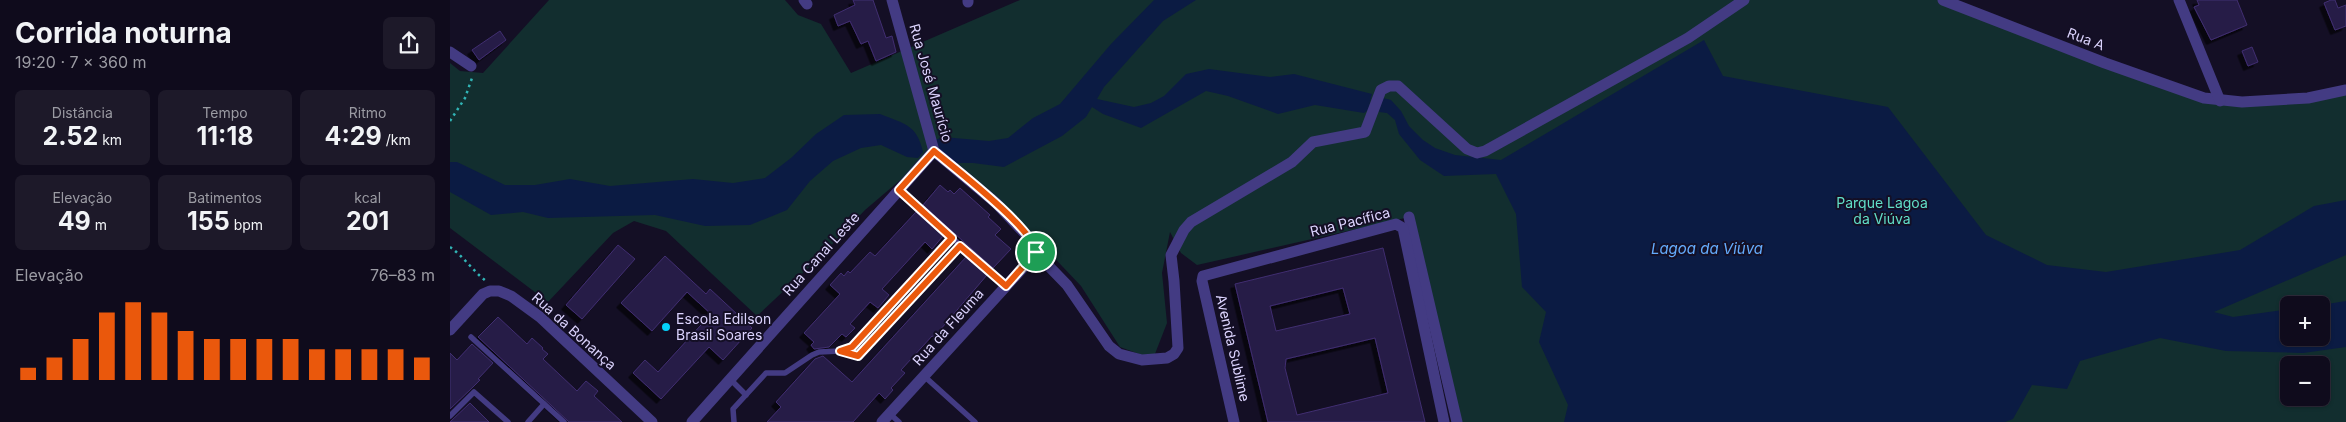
<!DOCTYPE html>
<html lang="pt">
<meta charset="utf-8">
<style>
body{margin:0;font-family:Inter,sans-serif;background:#1d1929;color:#f1f3f6;height:100vh;display:flex;flex-direction:column;font-size:19px;white-space:nowrap}
*{box-sizing:border-box;margin:0}
p{font-size:16px;color:#9b9ba3}
.icon{flex:none;width:28px;height:28px;fill:none;stroke:currentColor;stroke-width:2;stroke-linecap:round;stroke-linejoin:round}
.map{position:relative;flex:1;overflow:hidden}
.side{display:flex;flex-direction:column;background:#0f0b1c;width:450px}
.side>*{flex:none}
.buttons{position:absolute;left:1830px;top:296px;display:grid;gap:10px}
.buttons a{display:grid;place-items:center;width:50px;height:50px;border-radius:8px;background:#0f0b1c;box-shadow:0 1px 4px #0004,0 0 0 1px #2f2b3b;font-size:25px}
.pin{position:absolute;display:grid;place-items:center;width:42px;height:42px;color:#fff;margin:-21px;border:2px solid #fff;border-radius:50%;box-shadow:0 1px 5px #0007}
.round{display:grid;place-items:center;flex:none;width:52px;height:52px;border-radius:8px;background:#1d1929}
.overview{display:flex;align-items:center;justify-content:space-between;height:85px;padding:0 15px}
h1{font-size:28px;font-weight:700;line-height:38px}
.stats{display:grid;grid-template-columns:repeat(3,1fr);gap:8px;height:85px;padding:5px 15px}
.stats div{display:grid;align-content:center;border-radius:8px;background:#1d1929;text-align:center}
.stats b{font-size:25px;font-weight:700}
.stats small{font-size:14px;font-weight:400}
.stats p{font-size:14px}
.chart{height:140px;padding:10px 15px}
.chart p{display:flex;justify-content:space-between}
.chart svg{width:100%;height:90px;margin-top:5px;stroke:#ea580c;stroke-width:6}
main{display:flex;flex:1;min-height:0}
.map>svg:first-child{display:block}
.green{fill:#122e2f;fill-rule:evenodd}
.water{fill:#0b1b43}
.building{fill:#271c46;stroke:#402e71;fill-rule:evenodd;filter:url(#shadow)}
.lines{fill:none;stroke-linecap:round;stroke-linejoin:round}
.path{stroke:#31b4b5;stroke-width:2.5;stroke-dasharray:2.5 4;stroke-linecap:butt}
.lane{stroke:#433b83;stroke-width:5.5}
.street{stroke:#433b83;stroke-width:11}
.route-casing{stroke:#fff;stroke-width:10}
.route{stroke:#ea580c;stroke-width:6}
.poi-dot{fill:#04d1fa;stroke:#140f25;stroke-width:2}
.labels{text-anchor:middle;stroke-width:4;stroke-linejoin:round;paint-order:stroke}
.street-label{font-size:14px;fill:#dcd4fe;stroke:#140f25}
.park-label{font-size:14px;fill:#61dec7;stroke:#140f25}
.poi-label{font-size:14px;fill:#dcd4fe;stroke:#140f25;text-anchor:start}
.water-label{font-size:15px;font-style:italic;fill:#64abfc;stroke:#140f25}
</style>
<main>
<section class="side">
<div class="overview"><div><h1>Corrida noturna</h1><p>19:20 · 7 × 360 m</p></div><a class="round"><svg class="icon" aria-label="share" viewBox="0 0 24 24"><path d="M12 15V3M7 8l5-5 5 5M5 13v7h14v-7"/></svg></a></div>
<div class="stats">
<div><p>Distância</p><b>2.52<small> km</small></b></div>
<div><p>Tempo</p><b>11:18</b></div>
<div><p>Ritmo</p><b>4:29<small> /km</small></b></div>
</div>
<div class="stats">
<div><p>Elevação</p><b>49<small> m</small></b></div>
<div><p>Batimentos</p><b>155<small> bpm</small></b></div>
<div><p>kcal</p><b>201</b></div>
</div>
<div class="chart"><p><span>Elevação</span>76–83 m</p>
<svg viewBox="0 0 160 44" preserveAspectRatio="none"><path d="M5 44V38M15 44V33M25 44V24M35 44V11M45 44V6M55 44V11M65 44V20M75 44V24M85 44V24M95 44V24M105 44V24M115 44V29M125 44V29M135 44V29M145 44V29M155 44V33"/></svg>
</div>
</section>
<div class="map">
<svg width="1896" height="422" viewBox="0 0 1896 422">
<defs>
<filter id="shadow"><feDropShadow dx="-4.5" dy="4.5" stdDeviation="0" flood-color="#0009"/></filter>
</defs>
<rect width="100%" height="100%" fill="#140f25"/>
<path class="green" d="M99,0H335L348,15L371,24L401,73L570,0H1493L1770,101L1896,90V422H1002L955,218L747,265L731,253L720,232L712,273L717,323L703,359L670,347L631,286L554,205L482,153L415,210L372,255L307,316L216,231L184,221L163,233L98,302L0,228V63L10,71L33,73ZM1839,305H1871V338H1839ZM1839,365H1871V398H1839Z"/>
<g class="water">
<path d="M704,0H746L713,21L654,87L647,99L684,107L701,103L714,96L736,74L759,69L820,77L844,74L922,94L918,110L914,113L865,105L828,114L778,96L756,91L691,128L653,114L642,107L636,117L612,136L554,167L523,163H499L482,141L493,137L539,141L558,138L583,118L610,104L661,44Z"/>
<path d="M1254,40L1273,76L1438,107L1536,235L1597,265L1656,272L1790,250L1864,206L1896,200V255L1764,312L1783,317L1839,309V338H1871V305L1896,301V347L1853,353L1776,351L1710,338L1630,361L1617,389L1582,385L1563,419L1555,422H1114L1118,405L1089,342L1096,312L1072,287L1066,214L1046,174L994,176L970,160L949,134L945,120L937,113L929,112L933,98L941,100L951,111L959,126L973,140L985,148L1005,155L1051,160Z"/>
<path d="M430,114C454,124 467,124 473,152L468,158L457,157L431,145L411,148L383,161L360,181L337,210L300,225L255,226L205,215L98,218L73,212L41,215L0,192V162H7L55,185H85L120,179L160,186L243,179L283,183L315,178L341,158L366,134L394,115Z"/>
</g>
<g class="building">
<path d="M403,0H423L436,38L442,36L446,52L426,61L418,41L411,44L400,21L388,26L384,15L405,5Z"/>
<path d="M1747,0H1787L1797,25L1761,40L1744,7L1749,5Z"/>
<path d="M1881,0H1885L1888,8L1896,5V26L1885,30L1874,3Z"/>
<path d="M50,31L56,40L29,60L22,50Z"/>
<path d="M1802,47L1808,62L1798,66L1792,51Z"/>
<path d="M490,185L498,192L500,190L504,194L510,188L540,215L538,217L551,229L545,235L561,249L543,268L473,205Z"/>
<path d="M466,212L493,236L482,249L475,242L432,289L439,295L428,308L420,302L400,324L405,328L396,337L392,334L379,347L364,349L361,345L364,342L354,333L390,294L380,285L391,273L394,276L398,271L400,273L420,252L425,256Z"/>
<path d="M168,245L185,259L132,319L116,305Z"/>
<path d="M933,248L975,422H818L785,284ZM893,288L900,314L826,331L820,306ZM925,338L938,393L847,415L835,368L836,359Z"/>
<path d="M215,256L256,294L260,289L302,328L273,360L259,347L211,399L183,373L195,360L208,372L261,314L237,292L202,331L171,303Z"/>
<path d="M516,257L537,275L484,337L482,336L451,370L455,373L441,388L443,390L435,399L429,393L403,422H317L331,407L326,402L365,359L373,356L402,382Z"/>
<path d="M48,317L77,344L82,338L93,348L92,349L98,354L93,359L127,391L136,381L148,391L144,396L172,422H119L28,337Z"/>
<path d="M22,344L43,363L28,379L30,380L23,387L0,409V353L7,360Z"/>
<path d="M20,403L39,422H0Z"/>
</g>
<g class="lines">
<g class="path">
<path d="M0,121L15,98L22,78"/>
<path d="M0,247C13,256 23,271 36,281"/>
</g>
<g class="lane">
<path d="M449,190L556,286"/>
<path d="M21,337L114,422"/>
<path d="M391,352L408,356L511,246"/>
<path d="M474,376L525,422"/>
<path d="M280,379L296,395"/>
<path d="M440,414L449,422"/>
<path d="M0,416L24,392L58,422"/>
<path d="M78,422L94,404"/>
<path d="M284,422L283,409L316,373H335L362,355L369,352L390,351L402,347L502,238"/>
</g>
<g class="street">
<path d="M354,0L357,4"/>
<path d="M442,0L484,151L546,203L583,242L585,252"/>
<path d="M518,0V2"/>
<path d="M1493,0L1655,63L1754,98L1792,102L1858,98L1896,90"/>
<path d="M1729,0L1770,101"/>
<path d="M0,52L21,66"/>
<path d="M959,217L1007,422"/>
<path d="M585,252L617,285L659,346L669,354L692,360L717,358L724,354L728,348L724,281L721,255L734,230L741,222L842,162L863,142L915,132L931,90L939,86H948L1017,149L1027,153L1035,151L1238,38L1294,0"/>
<path d="M0,330L33,294L40,291H49L61,296L90,317L202,422"/>
<path d="M242,422L484,151"/>
<path d="M432,422L581,259L585,252"/>
<path d="M784,422L752,281L753,276L946,224L953,228L994,422"/>
</g>
</g>
<g class="lines">
<g class="route-casing">
<path id="route" d="M484,151C503,167 584,229 586,252L556,286L510,246L408,356L390,351L402,347L502,238L449,190Z"/>
</g>
<use href="#route" class="route"/>
</g>
<circle class="poi-dot" cx="216" cy="327" r="5"/>
<g class="labels">
<g class="street-label">
<text transform="translate(1636 39) rotate(21)" y="5">Rua A</text>
<text transform="translate(481 83) rotate(74)" y="5">Rua José Maurício</text>
<text transform="translate(900 222) rotate(-14)" y="5">Rua Pacífica</text>
<text transform="translate(371 254) rotate(-48)" y="5">Rua Canal Leste</text>
<text transform="translate(498 327) rotate(-48)" y="5">Rua da Fleuma</text>
<text transform="translate(124 331) rotate(42)" y="5">Rua da Bonança</text>
<text transform="translate(783 348) rotate(77)" y="5">Avenida Sublime</text>
</g>
<g class="park-label">
<text x="1432" y="208">Parque Lagoa<tspan x="1432" dy="16">da Viúva</tspan></text>
</g>
<g class="poi-label">
<text x="226" y="324">Escola Edilson<tspan x="226" dy="16">Brasil Soares</tspan></text>
</g>
<g class="water-label">
<text x="1257" y="254">Lagoa da Viúva</text>
</g>
</g>
</svg>
<div class="buttons">
<a>+</a>
<a>−</a>
</div>
<div class="pin" style="left:586px;top:252px;background:#1e9e55"><svg class="icon" aria-label="arrive" viewBox="0 0 24 24"><path d="M6 21V4h12l-3 4 3 4H6"/></svg></div>
</div>
</main>
